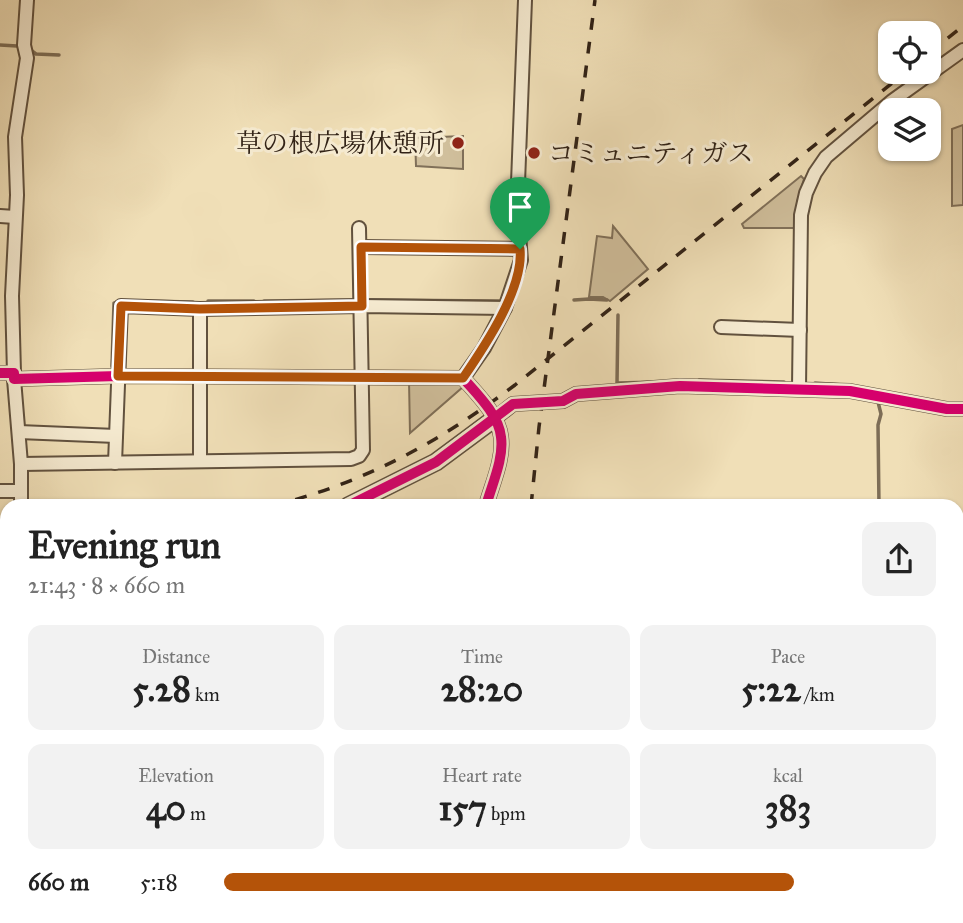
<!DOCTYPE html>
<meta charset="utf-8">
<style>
body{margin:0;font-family:"IM FELL Great Primer","Noto Serif JP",serif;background:#f2f2f2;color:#222;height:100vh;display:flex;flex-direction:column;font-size:26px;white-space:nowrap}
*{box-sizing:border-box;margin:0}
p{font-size:23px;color:#767676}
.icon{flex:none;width:38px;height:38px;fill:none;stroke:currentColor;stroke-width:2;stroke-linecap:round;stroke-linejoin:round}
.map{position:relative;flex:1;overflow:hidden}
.panel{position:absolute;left:0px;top:499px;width:964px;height:425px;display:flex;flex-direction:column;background:#fff;border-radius:21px 21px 0 0;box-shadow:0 2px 5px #0004}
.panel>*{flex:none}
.tools{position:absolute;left:878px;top:21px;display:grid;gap:14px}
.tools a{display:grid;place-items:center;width:63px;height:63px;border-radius:14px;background:#fff;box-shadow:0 2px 5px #0004;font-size:35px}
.pin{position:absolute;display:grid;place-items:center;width:60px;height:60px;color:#fff;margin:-72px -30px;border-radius:50% 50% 50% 0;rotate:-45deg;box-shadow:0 0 7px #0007}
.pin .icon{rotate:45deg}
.round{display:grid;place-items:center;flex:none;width:74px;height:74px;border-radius:14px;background:#f2f2f2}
.headline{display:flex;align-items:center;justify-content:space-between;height:119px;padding:0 28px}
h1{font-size:38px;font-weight:800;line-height:52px}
.stats{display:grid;grid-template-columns:repeat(3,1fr);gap:10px;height:119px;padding:7px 28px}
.stats div{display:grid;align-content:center;border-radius:14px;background:#f2f2f2;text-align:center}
.stats b{font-size:35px;font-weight:800}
.stats small{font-size:19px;font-weight:400}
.stats p{font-size:19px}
ul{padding:0 28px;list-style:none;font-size:23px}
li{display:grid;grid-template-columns:112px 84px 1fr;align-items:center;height:52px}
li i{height:18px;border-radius:9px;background:#b45309}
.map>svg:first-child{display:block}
.green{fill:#d0bf9c;stroke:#807059;stroke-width:2}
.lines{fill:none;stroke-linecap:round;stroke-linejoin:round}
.stream{stroke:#7d6d56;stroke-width:3.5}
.minor-casing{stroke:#61513e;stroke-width:16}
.tertiary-casing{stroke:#61513e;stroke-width:19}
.trunk-casing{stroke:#312216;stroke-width:24}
.minor{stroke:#f5ead0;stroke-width:12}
.tertiary{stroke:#f5ead0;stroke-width:16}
.trunk{stroke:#f0dfb7;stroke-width:21}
.rail{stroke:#312216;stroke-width:3.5;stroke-dasharray:12 12;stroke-linecap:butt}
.cycleway-casing{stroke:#f5ead0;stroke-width:15}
.cycleway{stroke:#d6006c;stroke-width:10}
.route-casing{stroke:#fff;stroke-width:14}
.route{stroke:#b45309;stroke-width:9}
.poi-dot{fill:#8f2418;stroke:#f5ead0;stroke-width:2.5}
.labels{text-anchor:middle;stroke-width:6;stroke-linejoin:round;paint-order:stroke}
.poi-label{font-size:26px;fill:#312216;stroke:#f5ead0;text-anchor:end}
</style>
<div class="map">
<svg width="963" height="923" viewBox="0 0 963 923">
<rect width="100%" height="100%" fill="#f0dfb7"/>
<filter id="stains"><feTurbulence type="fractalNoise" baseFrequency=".00286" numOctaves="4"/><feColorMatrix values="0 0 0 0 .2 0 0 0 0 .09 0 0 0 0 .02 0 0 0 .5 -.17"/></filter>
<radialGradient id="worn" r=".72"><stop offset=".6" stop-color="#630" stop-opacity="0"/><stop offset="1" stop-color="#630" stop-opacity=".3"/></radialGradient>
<g class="green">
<path d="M963,125V205L952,206V129Z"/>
<path d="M463,136V169L416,166L415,138Z"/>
<path d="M801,176L804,179L797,202L796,228H744L742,224Z"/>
<path d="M613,226L648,269L610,301L603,297H589L597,236L612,238Z"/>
<path d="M409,381H457L464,386L410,433Z"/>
</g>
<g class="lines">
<g class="stream">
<path d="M0,45L17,46"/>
<path d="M28,48L36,54L59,55"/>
<path d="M370,300L499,301"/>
<path d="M574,300L589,299L607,300"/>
<path d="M143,301L193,302"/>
<path d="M208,301H254"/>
<path d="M264,301L352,300"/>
<path d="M618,315L617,383L657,382"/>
<path d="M112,366L114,303L121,300"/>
<path d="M699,380L784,382"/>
<path d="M815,383L843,385"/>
<path d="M878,402L881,414L878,425L879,506"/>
<path d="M0,563H7"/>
</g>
<g class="minor-casing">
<g id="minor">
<path d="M0,216L15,217"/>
<path d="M361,247L520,249"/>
<path d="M721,327L800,330"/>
<path d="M0,373H14V379L118,376L463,378C476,393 499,415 501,437C504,459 492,484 486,506"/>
<path d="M14,373L12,296L17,195L15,137L27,58L24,45L27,0"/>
<path d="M463,378L484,348L505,308L521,260L517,209L525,0"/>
<path d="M14,379L21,464V506"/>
<path d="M799,389L801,215L806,193L815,173L826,157L892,101L963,50"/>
<path d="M494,419L513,404L563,401L576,394L680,386L850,391L947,409H963"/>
<path d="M19,432L116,436"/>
<path d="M200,461V309"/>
<path d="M115,463L121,306L200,309L362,306L505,308"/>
<path d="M21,464L351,459L359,456L363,450L359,228"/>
<path d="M0,491H20"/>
<path d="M0,811H7"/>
<path d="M1,923L7,870"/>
<path d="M401,923L402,917"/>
</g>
</g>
<g class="tertiary-casing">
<g id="tertiary">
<path d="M348,506L436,462L494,419"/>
<path d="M0,680L7,677"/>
</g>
</g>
<g class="trunk-casing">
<g id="trunk">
<path d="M957,674L963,666"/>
<path d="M957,694L963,688"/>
<path d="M714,923L720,917"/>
</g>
</g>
<use href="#minor" class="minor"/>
<use href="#tertiary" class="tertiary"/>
<use href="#trunk" class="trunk"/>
<g class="rail">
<path d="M929,53L963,26"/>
<path d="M272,506C366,482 438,443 515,385L906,72"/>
<path d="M531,506L539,427L595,0"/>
<path d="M0,522H7"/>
<path d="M485,923L486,917"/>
</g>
<g class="cycleway-casing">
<g id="cycleway">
<path d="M0,373H14V379L118,376L463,378C476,393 499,415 501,437C504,459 492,484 486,506"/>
<path d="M348,506L436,462L513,404L563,401L576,394L680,386L850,391L947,409H963"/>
</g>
</g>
<use href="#cycleway" class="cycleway"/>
</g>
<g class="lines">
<g class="route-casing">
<path id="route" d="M361,247L520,249C524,288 485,346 463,378L118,376L121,306L200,309L362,306Z"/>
</g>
<use href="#route" class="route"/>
</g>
<g class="poi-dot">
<circle cx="458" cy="143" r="7"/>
<circle cx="534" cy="153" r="7"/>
</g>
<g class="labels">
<g class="poi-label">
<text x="444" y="152">草の根広場休憩所</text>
<text x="548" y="162" text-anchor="start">コミュニティガス</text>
</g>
</g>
<rect width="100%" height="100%" filter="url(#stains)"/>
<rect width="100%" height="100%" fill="url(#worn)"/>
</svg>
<div class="tools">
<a><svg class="icon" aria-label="locate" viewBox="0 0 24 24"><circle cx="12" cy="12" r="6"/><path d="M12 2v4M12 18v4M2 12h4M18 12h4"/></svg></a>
<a><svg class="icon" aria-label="layers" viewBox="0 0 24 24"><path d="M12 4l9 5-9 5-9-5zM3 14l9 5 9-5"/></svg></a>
</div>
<div class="pin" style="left:520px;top:249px;background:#1e9e55"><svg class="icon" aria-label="arrive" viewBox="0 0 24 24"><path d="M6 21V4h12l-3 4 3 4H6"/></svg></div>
<section class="panel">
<div class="headline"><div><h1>Evening run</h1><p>21:43 · 8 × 660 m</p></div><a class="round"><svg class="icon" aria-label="share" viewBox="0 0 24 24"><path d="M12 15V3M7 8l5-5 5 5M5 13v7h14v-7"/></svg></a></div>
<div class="stats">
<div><p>Distance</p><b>5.28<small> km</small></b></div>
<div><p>Time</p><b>28:20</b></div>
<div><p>Pace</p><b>5:22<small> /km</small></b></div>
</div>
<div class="stats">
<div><p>Elevation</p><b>40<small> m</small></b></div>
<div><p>Heart rate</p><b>157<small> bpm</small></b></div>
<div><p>kcal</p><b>383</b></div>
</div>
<ul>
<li><b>660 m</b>5:18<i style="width:80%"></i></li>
</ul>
</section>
</div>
